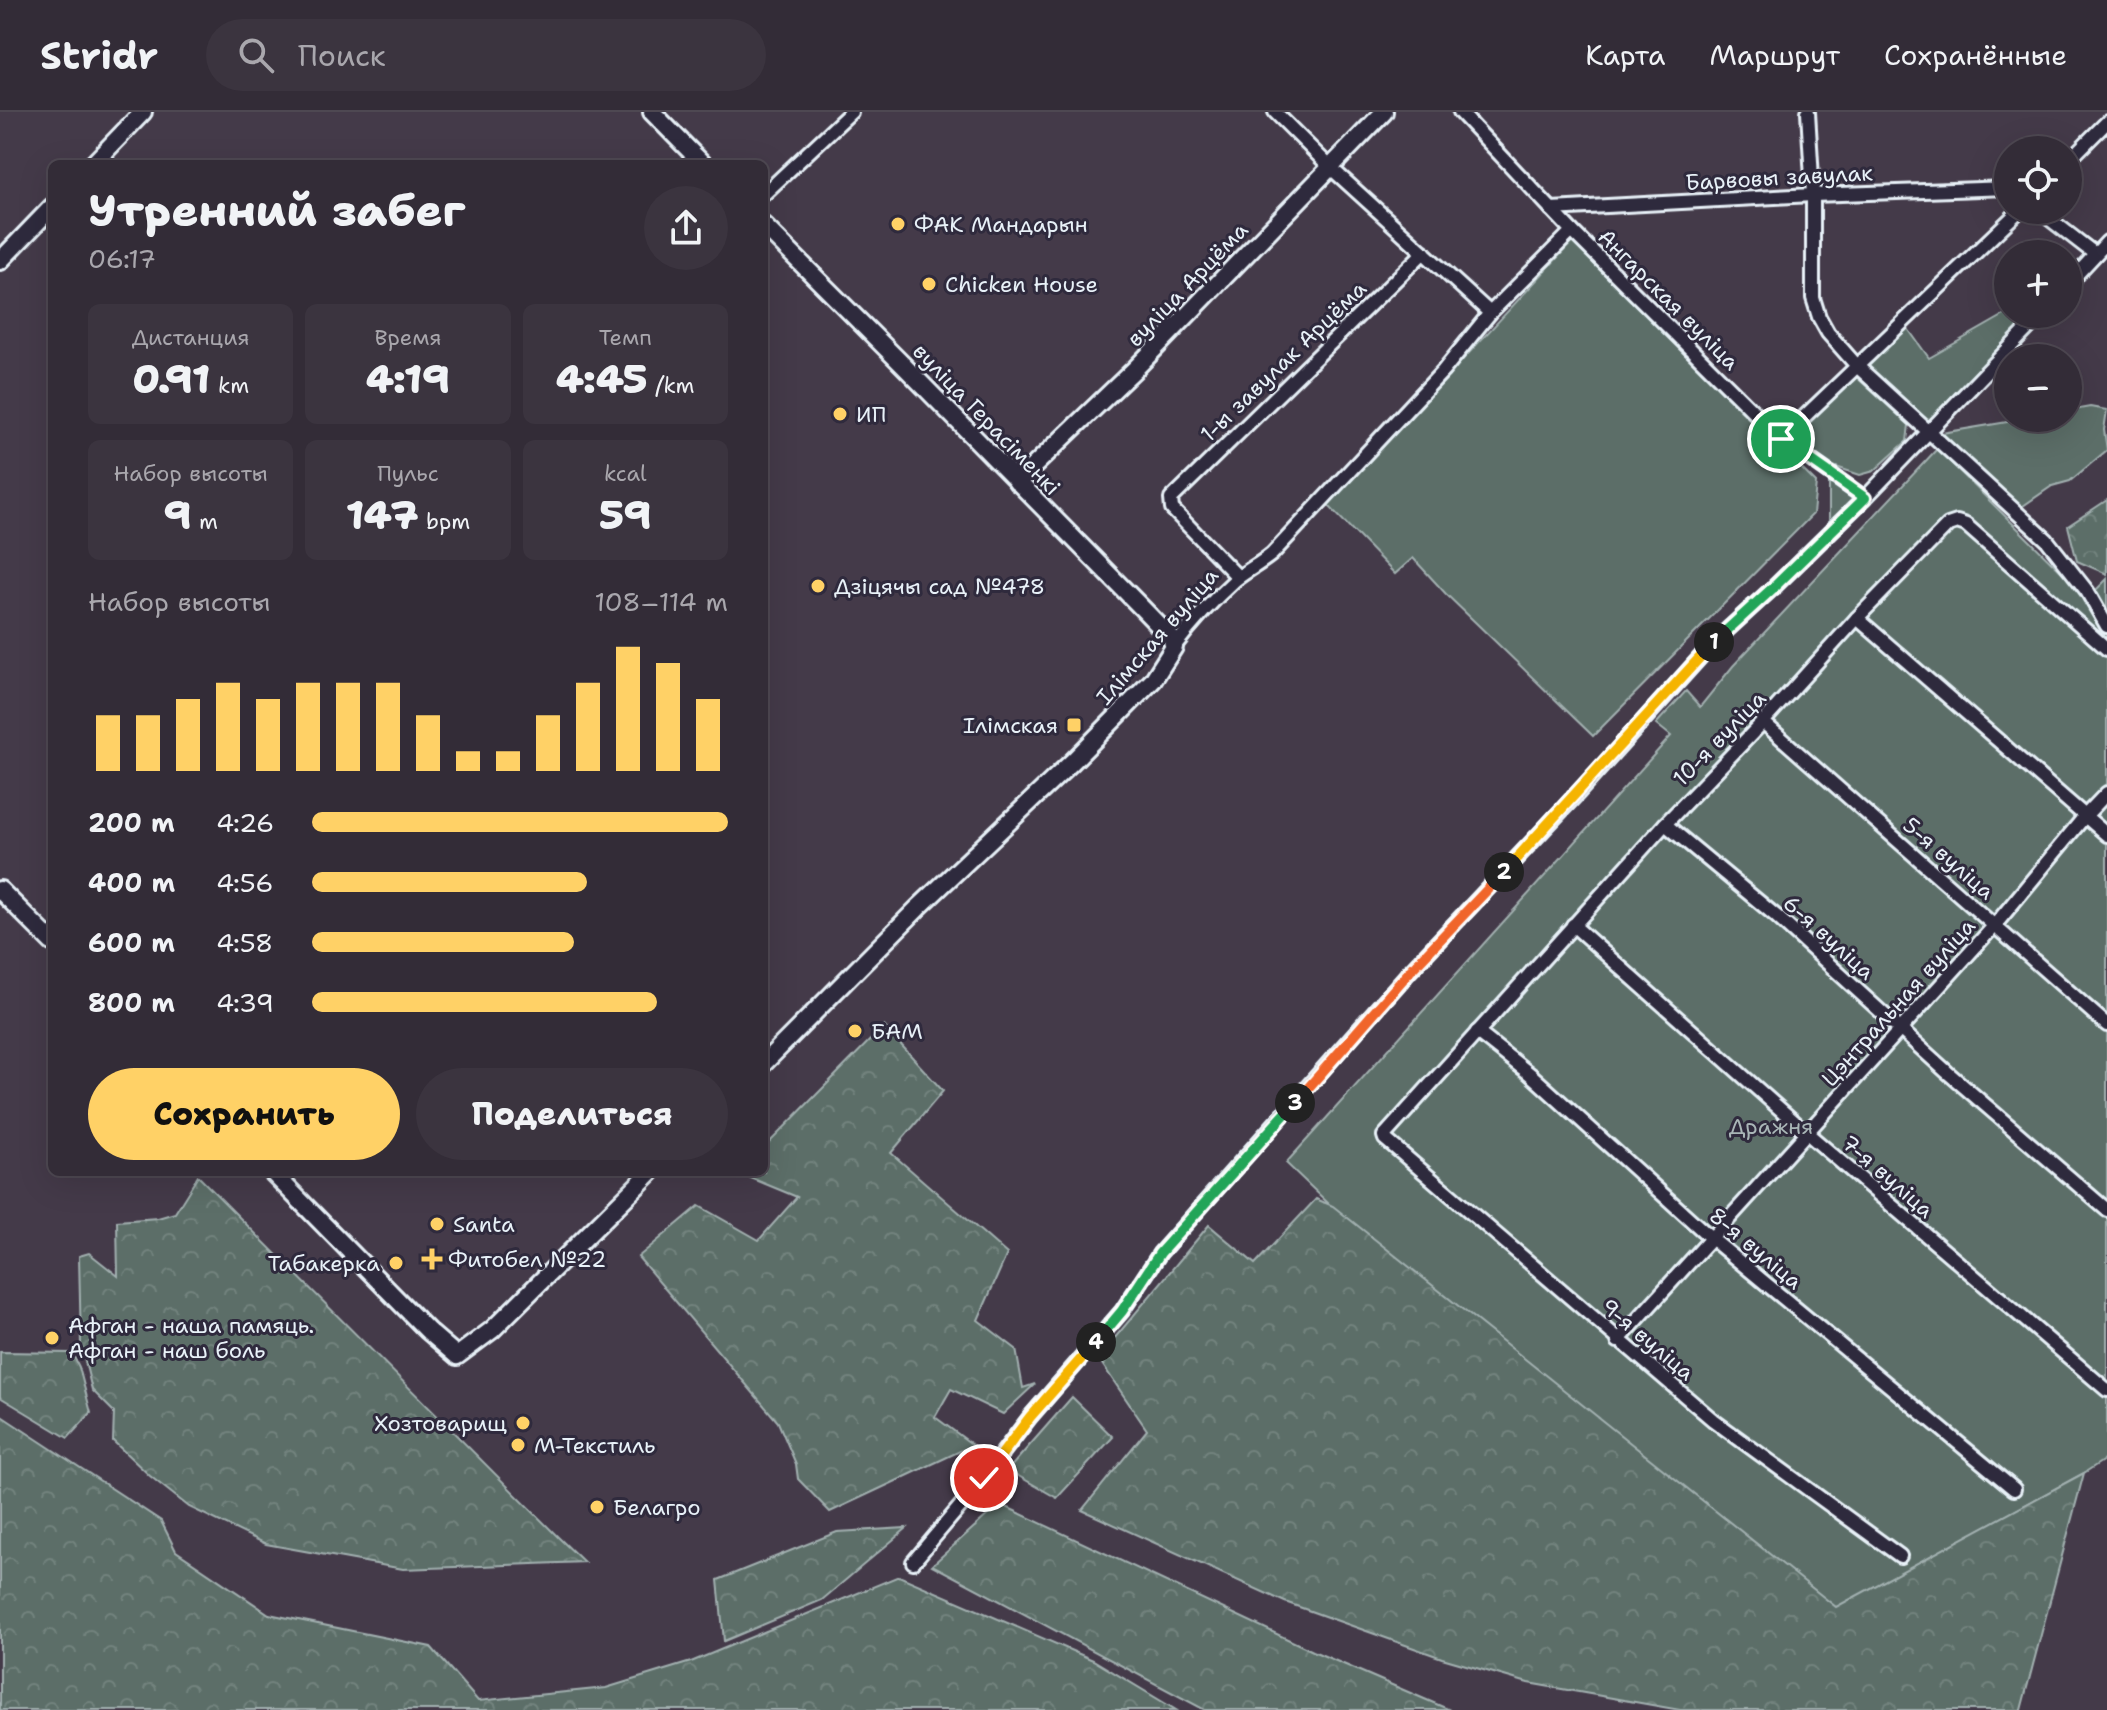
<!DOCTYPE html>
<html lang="ru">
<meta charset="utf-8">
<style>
body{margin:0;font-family:"Shantell Sans",sans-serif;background:#3b343f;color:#f1f3f6;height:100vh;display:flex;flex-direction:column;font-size:30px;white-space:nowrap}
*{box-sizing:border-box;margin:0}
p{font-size:26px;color:#a9a7ad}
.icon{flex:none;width:44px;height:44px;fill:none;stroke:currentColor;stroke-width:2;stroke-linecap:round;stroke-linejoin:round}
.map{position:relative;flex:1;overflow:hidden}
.panel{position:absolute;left:48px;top:48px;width:720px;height:1016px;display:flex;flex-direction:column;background:#332c37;border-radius:12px;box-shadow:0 8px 32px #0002,0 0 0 2px #4e4852}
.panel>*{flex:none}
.buttons{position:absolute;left:1994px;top:24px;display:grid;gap:16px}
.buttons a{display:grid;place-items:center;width:88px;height:88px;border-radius:50%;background:#332c37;box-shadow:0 8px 32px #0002,0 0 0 2px #4e4852;font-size:40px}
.pin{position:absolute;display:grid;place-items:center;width:68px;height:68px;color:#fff;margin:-34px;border:4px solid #fff;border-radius:50%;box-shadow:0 2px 8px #0007}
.km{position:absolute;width:40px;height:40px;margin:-20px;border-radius:50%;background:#222;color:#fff;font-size:22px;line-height:40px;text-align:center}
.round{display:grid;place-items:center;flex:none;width:84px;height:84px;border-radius:42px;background:#3b343f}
.head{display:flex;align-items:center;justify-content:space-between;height:136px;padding:0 40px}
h1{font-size:44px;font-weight:800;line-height:60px}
.figures{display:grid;grid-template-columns:repeat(3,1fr);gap:12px;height:136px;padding:8px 40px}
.figures div{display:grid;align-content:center;border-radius:12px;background:#3b343f;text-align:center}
.figures b{font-size:40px;font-weight:800}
.figures small{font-size:22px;font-weight:400}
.figures p{font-size:22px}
.chart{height:224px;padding:16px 40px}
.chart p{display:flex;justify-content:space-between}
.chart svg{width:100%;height:144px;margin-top:8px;stroke:#ffd166;stroke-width:6}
.action{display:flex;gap:16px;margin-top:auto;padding:16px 40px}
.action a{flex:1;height:92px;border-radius:48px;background:#ffd166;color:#111;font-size:32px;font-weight:800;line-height:92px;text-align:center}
.action a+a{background:#3b343f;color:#f1f3f6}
ul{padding:0 40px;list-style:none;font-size:26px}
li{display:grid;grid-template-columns:128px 96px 1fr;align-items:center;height:60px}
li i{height:20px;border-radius:10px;background:#ffd166}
header{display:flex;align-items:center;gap:48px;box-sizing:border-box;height:112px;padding:0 40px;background:#332c37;border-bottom:2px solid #4e4852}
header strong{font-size:38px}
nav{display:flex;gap:44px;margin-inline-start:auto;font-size:28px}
.search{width:560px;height:72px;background:#3b343f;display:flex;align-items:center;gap:20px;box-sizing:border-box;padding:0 28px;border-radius:44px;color:#a9a7ad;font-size:30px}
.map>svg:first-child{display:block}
.green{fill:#5b6e68;stroke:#a2b0b0;stroke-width:2}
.forest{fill:url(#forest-crowns);stroke:#a2b0b0;stroke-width:2}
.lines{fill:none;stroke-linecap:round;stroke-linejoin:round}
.street-casing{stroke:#e8f1f8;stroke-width:18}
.secondary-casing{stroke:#e8f1f8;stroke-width:22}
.street{stroke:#2f2a3d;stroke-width:12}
.secondary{stroke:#2f2a3d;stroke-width:16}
.split-1-casing{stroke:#fff;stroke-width:16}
.split-2-casing{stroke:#fff;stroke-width:16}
.split-3-casing{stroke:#fff;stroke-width:16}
.split-4-casing{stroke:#fff;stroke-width:16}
.split-5-casing{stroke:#fff;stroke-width:16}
.split-1{stroke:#22a559;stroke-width:10}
.split-2{stroke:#f5b400;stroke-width:10}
.split-3{stroke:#f0652b;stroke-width:10}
.split-4{stroke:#22a559;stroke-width:10}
.split-5{stroke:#f5b400;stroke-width:10}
.poi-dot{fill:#ffd166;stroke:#2f2a3d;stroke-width:3}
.labels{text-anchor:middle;stroke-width:6;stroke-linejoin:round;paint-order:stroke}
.street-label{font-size:22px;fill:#e8f1f8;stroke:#2f2a3d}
.poi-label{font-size:22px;fill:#e8f1f8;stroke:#2f2a3d;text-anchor:start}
.park-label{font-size:22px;fill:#a9b6b7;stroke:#2f2a3d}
</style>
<header>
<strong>Stridr</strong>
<div class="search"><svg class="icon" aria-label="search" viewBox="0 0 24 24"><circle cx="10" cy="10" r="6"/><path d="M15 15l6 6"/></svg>Поиск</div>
<nav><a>Карта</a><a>Маршрут</a><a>Сохранённые</a></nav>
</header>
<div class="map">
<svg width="2107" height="1598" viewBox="0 0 2107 1598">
<defs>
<pattern id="forest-crowns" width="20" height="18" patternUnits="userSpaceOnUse" patternTransform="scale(2)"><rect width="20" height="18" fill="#5b6e68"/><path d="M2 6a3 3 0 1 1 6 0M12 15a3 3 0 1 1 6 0" fill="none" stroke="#73837e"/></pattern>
</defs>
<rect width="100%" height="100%" fill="#443a49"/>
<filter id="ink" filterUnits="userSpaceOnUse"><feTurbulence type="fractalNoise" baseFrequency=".0125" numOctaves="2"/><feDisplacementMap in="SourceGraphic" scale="16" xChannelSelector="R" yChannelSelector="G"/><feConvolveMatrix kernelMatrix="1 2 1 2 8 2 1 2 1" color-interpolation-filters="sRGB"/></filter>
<g filter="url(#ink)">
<g class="green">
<path d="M1572,130L1816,371L1813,402L1593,624L1446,482L1413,446L1395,462L1328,393Z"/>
<path d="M2008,201L2031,202L1926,311L1863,256L1906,214L1929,246Z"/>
<path d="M1853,262L1909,313L1907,329L1874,359L1860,363L1830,353L1791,325Z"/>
<path d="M2090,295L2107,298L2104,318L2107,338L2070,369L2052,374L2020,396L1942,321L2031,306H2068V299Z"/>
<path d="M1937,337L2079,477L2096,478L2107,467V1346L2084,1361L1836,1496L1329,1092L1286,1051L1671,624L1656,612L1686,579L1700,595L1733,554Z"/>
<path d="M1829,369L1852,385L1853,388L1829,414Z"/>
</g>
<g class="forest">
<path d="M2107,388V462L2077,449L2068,414Z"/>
<path d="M884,914L943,979L891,1041L1007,1142L978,1208L1016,1237L1023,1276L1035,1272L1003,1302L951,1277L935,1305L973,1333L830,1400L798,1367L796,1352L778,1310L638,1145L699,1094L759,1128L797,1085L739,1061L764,1060V1036Z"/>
<path d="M198,1064L558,1425L584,1450L403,1457L266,1432L189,1395L150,1364L113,1329L114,1300L92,1278L81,1233L79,1144L89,1141L118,1164L117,1109L158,1106L175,1101Z"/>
<path d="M1316,1087L1333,1094L1836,1495L2084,1361L2021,1598H1680L1528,1571L1442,1546L1285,1490L1082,1398L1147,1318L1098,1246L1209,1113L1255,1152Z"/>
<path d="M0,1240L72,1241L79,1255L91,1301L68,1326L0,1285Z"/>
<path d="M1072,1285L1113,1325L1057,1386L1008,1358Z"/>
<path d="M0,1303L161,1409L176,1439L269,1502L431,1535L478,1589L606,1576L691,1550L899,1464L1093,1548L1176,1598H0Z"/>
<path d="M1000,1392L1313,1539L1450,1598H1205L932,1453Z"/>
<path d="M907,1416L822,1488L724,1529L718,1468L837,1420Z"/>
</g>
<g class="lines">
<g class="street-casing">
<g id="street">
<path d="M1275,0L1331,56L1490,201"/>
<path d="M1460,0L1572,119L1781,327L1865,386"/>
<path d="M1808,0L1813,83V186L1819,205L1828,221L1857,254L2047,428L2087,479L2107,514"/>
<path d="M2068,49L2107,10"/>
<path d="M764,82L851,0"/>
<path d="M1551,97L1813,83L2008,76"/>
<path d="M2038,98L2095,142"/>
<path d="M2068,172L2107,130"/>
<path d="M1781,327L2020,98"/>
<path d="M1238,465L1172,397L1171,387L1424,140"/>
<path d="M1857,506L2107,723"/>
<path d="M1174,535C1192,511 1213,488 1235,468C1246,459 1260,452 1272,442L1443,259L1490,201L1572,119"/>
<path d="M1763,610L2107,913"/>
<path d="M1665,712L1776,804L1947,960L2107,1098"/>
<path d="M1573,813L1807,1021L2107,1278"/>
<path d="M1477,920L1530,962L1712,1127L2014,1377"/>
<path d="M1618,1229L1995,813L2085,704L2107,681"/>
<path d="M1900,1444L1713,1308L1385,1027L1384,1024L1665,712L1763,610L1857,506L1948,413L1957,410L1966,413L2107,537"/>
<path d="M913,1450L975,1377L1030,1305L1122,1199L1160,1141L1411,858L1579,680L1714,530L1774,475L1865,386L2042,202"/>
</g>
</g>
<g class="secondary-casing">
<g id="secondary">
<path d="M652,0L703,52"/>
<path d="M93,52L143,0"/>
<path d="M764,114L903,253L1141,495L1171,526L1174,535L1153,568L1072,650L918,796L764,951"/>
<path d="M0,149L52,95"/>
<path d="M1017,370L1136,256L1384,0"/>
<path d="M0,778L52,830"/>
<path d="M272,1060L428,1219L457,1244L492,1218L651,1060"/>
</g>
</g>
<use href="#street" class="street"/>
<use href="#secondary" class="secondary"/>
</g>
</g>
<g class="lines" filter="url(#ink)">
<g class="split-1-casing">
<path id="split-1" d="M1714,530L1774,475L1865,386L1781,327"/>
</g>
<g class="split-2-casing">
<path id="split-2" d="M1504,760L1714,530"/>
</g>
<g class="split-3-casing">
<path id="split-3" d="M1295,991L1411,858L1504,760"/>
</g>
<g class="split-4-casing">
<path id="split-4" d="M1096,1230L1122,1199L1160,1141L1295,991"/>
</g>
<g class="split-5-casing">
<path id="split-5" d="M984,1366L1030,1305L1096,1230"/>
</g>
<use href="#split-1" class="split-1"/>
<use href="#split-2" class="split-2"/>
<use href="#split-3" class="split-3"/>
<use href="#split-4" class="split-4"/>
<use href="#split-5" class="split-5"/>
</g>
<g class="poi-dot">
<circle cx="898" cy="112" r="8"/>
<circle cx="929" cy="172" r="8"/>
<circle cx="840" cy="302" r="8"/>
<circle cx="818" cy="474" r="8"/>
<rect x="1066" y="605" width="16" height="16" rx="4"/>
<circle cx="855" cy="919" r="8"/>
<circle cx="437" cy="1112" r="8"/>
<path d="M428 1135h8v8h8v8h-8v8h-8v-8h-8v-8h8z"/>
<circle cx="396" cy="1151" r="8"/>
<circle cx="52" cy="1226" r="8"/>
<circle cx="523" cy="1311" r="8"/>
<circle cx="518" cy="1333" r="8"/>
<circle cx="597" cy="1395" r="8"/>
</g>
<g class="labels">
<g class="street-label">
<text transform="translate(1779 65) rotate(-3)" y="8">Барвовы завулак</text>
<text transform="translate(1187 172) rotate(-46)" y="8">вуліца Арцёма</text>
<text transform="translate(1669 187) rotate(45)" y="8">Ангарская вуліца</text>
<text transform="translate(1283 249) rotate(-44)" y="8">1-ы завулак Арцёма</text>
<text transform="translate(987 307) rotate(46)" y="8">вуліца Герасіменкі</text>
<text transform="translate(1157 524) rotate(-49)" y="8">Ілімская вуліца</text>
<text transform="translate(1719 626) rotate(-46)" y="8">10-я вуліца</text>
<text transform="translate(1949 746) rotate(41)" y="8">5-я вуліца</text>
<text transform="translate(1829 825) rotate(42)" y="8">6-я вуліца</text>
<text transform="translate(1898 890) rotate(-48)" y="8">Цэнтральная вуліца</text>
<text transform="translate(1888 1064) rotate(41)" y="8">7-я вуліца</text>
<text transform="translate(1756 1136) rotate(40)" y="8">8-я вуліца</text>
<text transform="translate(1648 1227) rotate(40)" y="8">9-я вуліца</text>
</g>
<g class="poi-label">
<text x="914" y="120">ФАК Мандарын</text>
<text x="945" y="180">Chicken House</text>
<text x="856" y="310">ИП</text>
<text x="834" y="482">Дзіцячы сад №478</text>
<text x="1058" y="621" text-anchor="end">Ілімская</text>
<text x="871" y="927">БАМ</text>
<text x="453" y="1120">Santa</text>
<text x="448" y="1155">Фитобел №22</text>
<text x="380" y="1159" text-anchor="end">Табакерка</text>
<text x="68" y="1221">Афган - наша памяць.<tspan x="68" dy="25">Афган - наш боль</tspan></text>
<text x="507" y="1319" text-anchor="end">Хозтоварищ</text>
<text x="534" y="1341">М-Текстиль</text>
<text x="613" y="1403">Белагро</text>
</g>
<g class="park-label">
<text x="1771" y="1022">Дражня</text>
</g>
</g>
</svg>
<div class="buttons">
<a><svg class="icon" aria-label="locate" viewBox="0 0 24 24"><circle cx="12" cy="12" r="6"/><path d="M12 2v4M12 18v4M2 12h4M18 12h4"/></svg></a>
<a>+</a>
<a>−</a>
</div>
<div class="pin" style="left:1781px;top:327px;background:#1e9e55"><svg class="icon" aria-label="arrive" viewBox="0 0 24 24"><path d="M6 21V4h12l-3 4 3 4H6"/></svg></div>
<div class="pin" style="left:984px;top:1366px;background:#d93025"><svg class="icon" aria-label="check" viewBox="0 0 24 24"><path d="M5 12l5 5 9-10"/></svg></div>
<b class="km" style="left:1714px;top:530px">1</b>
<b class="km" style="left:1504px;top:760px">2</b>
<b class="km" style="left:1295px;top:991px">3</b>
<b class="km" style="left:1096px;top:1230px">4</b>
<section class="panel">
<div class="head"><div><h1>Утренний забег</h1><p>06:17</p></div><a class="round"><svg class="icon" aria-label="share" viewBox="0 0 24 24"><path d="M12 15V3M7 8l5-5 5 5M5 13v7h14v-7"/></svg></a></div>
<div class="figures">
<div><p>Дистанция</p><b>0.91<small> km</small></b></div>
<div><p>Время</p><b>4:19</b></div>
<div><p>Темп</p><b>4:45<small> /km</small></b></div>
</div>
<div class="figures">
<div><p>Набор высоты</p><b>9<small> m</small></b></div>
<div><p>Пульс</p><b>147<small> bpm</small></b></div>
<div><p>kcal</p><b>59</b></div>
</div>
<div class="chart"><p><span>Набор высоты</span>108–114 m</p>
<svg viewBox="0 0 160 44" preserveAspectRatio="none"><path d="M5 44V27M15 44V27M25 44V22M35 44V17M45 44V22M55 44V17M65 44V17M75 44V17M85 44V27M95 44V38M105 44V38M115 44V27M125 44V17M135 44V6M145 44V11M155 44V22"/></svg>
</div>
<ul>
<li><b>200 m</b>4:26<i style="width:100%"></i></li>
<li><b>400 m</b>4:56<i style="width:66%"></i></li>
<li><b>600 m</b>4:58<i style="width:63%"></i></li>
<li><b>800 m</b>4:39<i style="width:83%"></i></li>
</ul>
<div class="action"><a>Сохранить</a><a>Поделиться</a></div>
</section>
</div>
